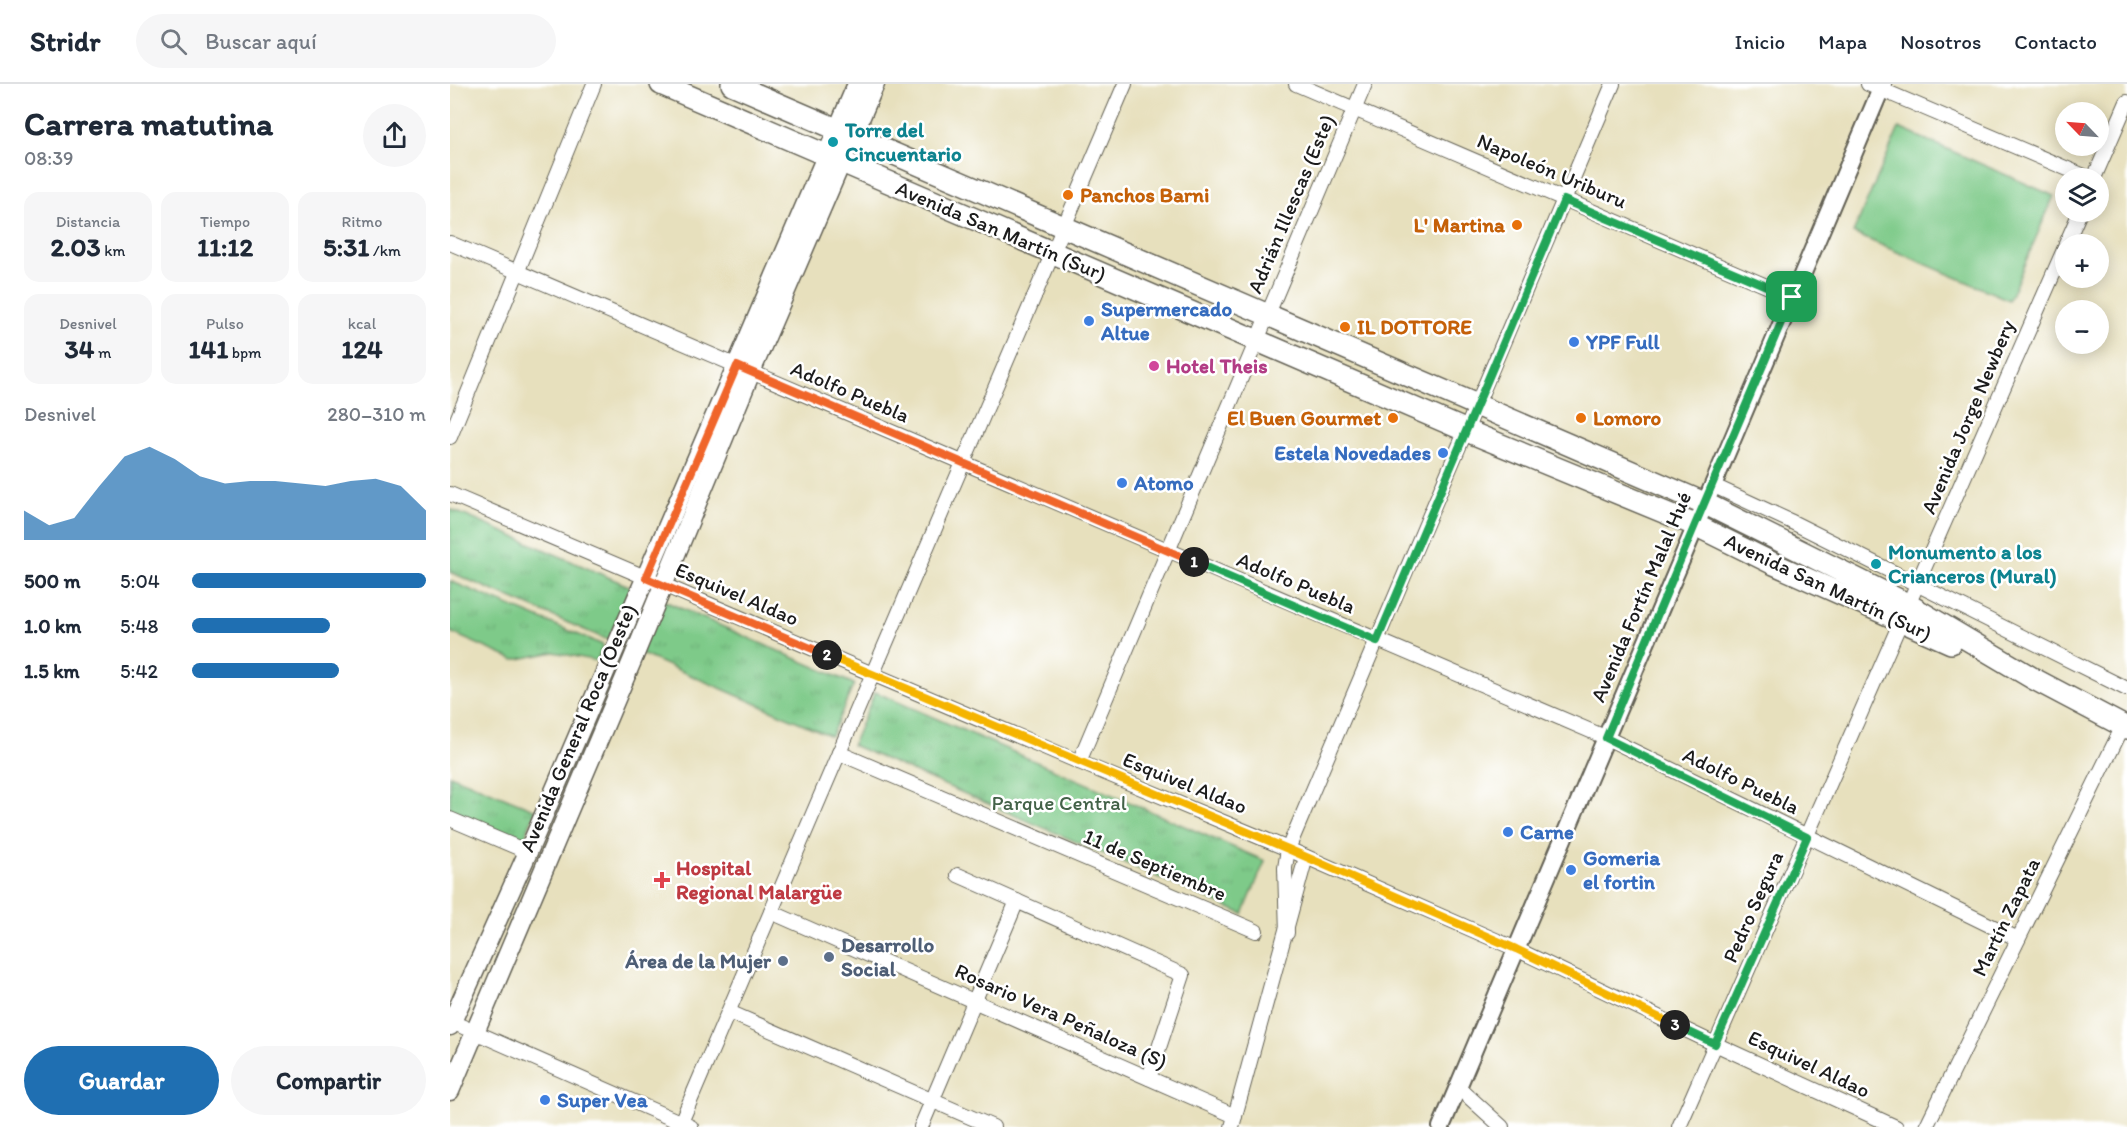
<!DOCTYPE html>
<html lang="es">
<meta charset="utf-8">
<style>
body{margin:0;font-family:Itim,sans-serif;background:#f6f6f7;color:#1f2937;height:100vh;display:flex;flex-direction:column;font-size:22px;white-space:nowrap}
*{box-sizing:border-box;margin:0}
p{font-size:20px;color:#747a83}
.icon{flex:none;width:33px;height:33px;fill:none;stroke:currentColor;stroke-width:2;stroke-linecap:round;stroke-linejoin:round}
.map{position:relative;flex:1;overflow:hidden}
.sheet{display:flex;flex-direction:column;background:#fff;width:450px}
.sheet>*{flex:none}
.needle{width:39px;rotate:295deg}
.buttons{position:absolute;left:1605px;top:18px;display:grid;gap:12px}
.buttons a{display:grid;place-items:center;width:54px;height:54px;border-radius:50%;background:#fff;box-shadow:0 3px 15px #0003;font-size:30px}
.pin{position:absolute;display:grid;place-items:center;width:51px;height:51px;color:#fff;margin:-26px;border-radius:12px;box-shadow:0 3px 9px #0006}
.km{position:absolute;width:30px;height:30px;margin:-15px;border-radius:50%;background:#222;color:#fff;font-size:16px;line-height:30px;text-align:center}
.round{display:grid;place-items:center;flex:none;width:63px;height:63px;border-radius:32px;background:#f6f6f7}
.summary{display:flex;align-items:center;justify-content:space-between;height:102px;padding:0 24px}
h1{font-size:33px;font-weight:700;line-height:45px}
.stats{display:grid;grid-template-columns:repeat(3,1fr);gap:9px;height:102px;padding:6px 24px}
.stats div{display:grid;align-content:center;border-radius:15px;background:#f6f6f7;text-align:center}
.stats b{font-size:26px;font-weight:700}
.stats small{font-size:16px;font-weight:400}
.stats p{font-size:16px}
.chart{height:168px;padding:12px 24px}
.chart p{display:flex;justify-content:space-between}
.chart svg{width:100%;height:108px;margin-top:6px;fill:#1f6fb2;opacity:.7}
.cta{display:flex;gap:12px;margin-top:auto;padding:12px 24px}
.cta a{flex:1;height:69px;border-radius:36px;background:#1f6fb2;color:#fff;font-size:24px;font-weight:700;line-height:69px;text-align:center}
.cta a+a{background:#f6f6f7;color:#1f2937}
ul{padding:0 24px;list-style:none;font-size:20px}
li{display:grid;grid-template-columns:96px 72px 1fr;align-items:center;height:45px}
li i{height:15px;border-radius:8px;background:#1f6fb2}
header{display:flex;align-items:center;gap:36px;box-sizing:border-box;height:84px;padding:0 30px;background:#fff;border-bottom:2px solid #e0e1e3}
header strong{font-size:28px}
nav{display:flex;gap:33px;margin-inline-start:auto;font-size:21px}
.search{width:420px;height:54px;background:#f6f6f7;display:flex;align-items:center;gap:15px;box-sizing:border-box;padding:0 21px;border-radius:33px;color:#747a83;font-size:22px}
main{display:flex;flex:1;min-height:0}
.map>svg:first-child{display:block}
.grass{fill:url(#grass-tufts);stroke:#4d7352;stroke-width:1.5}
.garden{fill:#7eca89;stroke:#4d7352;stroke-width:1.5}
.lines{fill:none;stroke-linecap:round;stroke-linejoin:round}
.minor-casing{stroke:#636154;stroke-width:16}
.tertiary-casing{stroke:#636154;stroke-width:20}
.secondary-casing{stroke:#636154;stroke-width:21}
.trunk-casing{stroke:#636154;stroke-width:24}
.minor{stroke:#fff;stroke-width:14}
.tertiary{stroke:#fff;stroke-width:16}
.secondary{stroke:#fff;stroke-width:18}
.trunk{stroke:#fff;stroke-width:21}
.split-1-casing{stroke:#fff;stroke-width:12}
.split-2-casing{stroke:#fff;stroke-width:12}
.split-3-casing{stroke:#fff;stroke-width:12}
.split-4-casing{stroke:#fff;stroke-width:12}
.split-1{stroke:#22a559;stroke-width:8}
.split-2{stroke:#f0652b;stroke-width:8}
.split-3{stroke:#f5b400;stroke-width:8}
.split-4{stroke:#22a559;stroke-width:8}
.culture-dot{fill:#0f9aa8;stroke:#fff;stroke-width:2}
.food-dot{fill:#e8710a;stroke:#fff;stroke-width:2}
.shop-dot{fill:#3f7fe0;stroke:#fff;stroke-width:2}
.hotel-dot{fill:#d1479c;stroke:#fff;stroke-width:2}
.health-dot{fill:#e0444e;stroke:#fff;stroke-width:2}
.service-dot{fill:#5c6f8a;stroke:#fff;stroke-width:2}
.labels{text-anchor:middle;stroke-width:5;stroke-linejoin:round;paint-order:stroke}
.culture-label{font-size:21px;font-weight:bold;fill:#0d838f;stroke:#fff;text-anchor:start}
.street-label{font-size:21px;fill:#1c1c1c;stroke:#fff}
.food-label{font-size:21px;font-weight:bold;fill:#c56008;stroke:#fff;text-anchor:start}
.shop-label{font-size:21px;font-weight:bold;fill:#366cbe;stroke:#fff;text-anchor:start}
.hotel-label{font-size:21px;font-weight:bold;fill:#b23c85;stroke:#fff;text-anchor:start}
.park-label{font-size:21px;fill:#436248;stroke:#fff}
.health-label{font-size:21px;font-weight:bold;fill:#be3a42;stroke:#fff;text-anchor:start}
.service-label{font-size:21px;font-weight:bold;fill:#4e5e75;stroke:#fff;text-anchor:start}
</style>
<header>
<strong>Stridr</strong>
<div class="search"><svg class="icon" aria-label="search" viewBox="0 0 24 24"><circle cx="10" cy="10" r="6"/><path d="M15 15l6 6"/></svg>Buscar aquí</div>
<nav><a>Inicio</a><a>Mapa</a><a>Nosotros</a><a>Contacto</a></nav>
</header>
<main>
<section class="sheet">
<div class="summary"><div><h1>Carrera matutina</h1><p>08:39</p></div><a class="round"><svg class="icon" aria-label="share" viewBox="0 0 24 24"><path d="M12 15V3M7 8l5-5 5 5M5 13v7h14v-7"/></svg></a></div>
<div class="stats">
<div><p>Distancia</p><b>2.03<small> km</small></b></div>
<div><p>Tiempo</p><b>11:12</b></div>
<div><p>Ritmo</p><b>5:31<small> /km</small></b></div>
</div>
<div class="stats">
<div><p>Desnivel</p><b>34<small> m</small></b></div>
<div><p>Pulso</p><b>141<small> bpm</small></b></div>
<div><p>kcal</p><b>124</b></div>
</div>
<div class="chart"><p><span>Desnivel</span>280–310 m</p>
<svg viewBox="0 0 160 44" preserveAspectRatio="none"><path d="M0 44V32L10 38L20 35L30 22L40 10L50 6L60 11L70 18L80 21L90 20L100 20L110 21L120 22L130 20L140 19L150 22L160 32V44z"/></svg>
</div>
<ul>
<li><b>500 m</b>5:04<i style="width:100%"></i></li>
<li><b>1.0 km</b>5:48<i style="width:59%"></i></li>
<li><b>1.5 km</b>5:42<i style="width:63%"></i></li>
</ul>
<div class="cta"><a>Guardar</a><a>Compartir</a></div>
</section>
<div class="map">
<svg width="1677" height="1043" viewBox="0 0 1677 1043">
<defs>
<pattern id="grass-tufts" width="24" height="20" patternUnits="userSpaceOnUse" patternTransform="scale(1.5)"><rect width="24" height="20" fill="#7eca89"/><path d="M3 7l-1-3M5 7V3M7 7l1-3M15 17l-1-3M17 17v-4M19 17l1-3" fill="none" stroke="#6cad76"/></pattern>
</defs>
<rect width="100%" height="100%" fill="#fff"/>
<filter id="ink" filterUnits="userSpaceOnUse"><feTurbulence type="fractalNoise" baseFrequency=".0167" numOctaves="2"/><feDisplacementMap in="SourceGraphic" scale="12" xChannelSelector="R" yChannelSelector="G"/><feConvolveMatrix kernelMatrix="1 2 1 2 8 2 1 2 1" color-interpolation-filters="sRGB"/></filter>
<filter id="wash" filterUnits="userSpaceOnUse"><feTurbulence type="fractalNoise" baseFrequency=".008" numOctaves="4" result="noise"/><feDisplacementMap in="SourceGraphic" scale="24" xChannelSelector="R" yChannelSelector="G"/><feGaussianBlur stdDeviation="1.35" result="paint"/><feColorMatrix in="noise" values="0 0 0 0 0 0 0 0 0 0 0 0 0 0 0 0 0 1.4 0 .05"/><feComposite in="paint" operator="in"/></filter>
<g filter="url(#wash)">
<rect width="100%" height="100%" fill="#e7e0bd"/>
<g class="grass">
<path d="M0,425L181,503L158,556L0,488Z"/>
<path d="M0,497L153,561L147,577L104,568L64,576L0,548Z"/>
<path d="M212,516L404,600L381,652L189,569Z"/>
<path d="M425,608L815,777L793,830L402,661Z"/>
<path d="M0,691L86,726L73,757L0,727Z"/>
</g>
<path class="garden" d="M1449,44L1604,112L1559,216L1403,149Z"/>
</g>
<g filter="url(#ink)">
<g class="lines">
<g class="minor-casing">
<g id="minor">
<path d="M846,0L1342,213"/>
<path d="M1418,0L1639,94"/>
<path d="M1644,94L1677,18"/>
<path d="M0,159L1157,654L1568,855"/>
<path d="M1616,160L1630,128"/>
<path d="M0,353L144,0"/>
<path d="M1262,401L1340,437L1677,605"/>
<path d="M0,410L629,678L838,765L1066,865L1265,960L1446,1043"/>
<path d="M389,669L806,847"/>
<path d="M629,678L915,0"/>
<path d="M0,735L78,768"/>
<path d="M508,791L733,891L699,994"/>
<path d="M321,828L785,1032"/>
<path d="M837,849L835,784L838,765L1163,0"/>
<path d="M279,928L543,1043"/>
<path d="M2,938L241,1043"/>
<path d="M1008,1003L1052,1043"/>
<path d="M229,1043L675,0"/>
<path d="M471,1043L567,817"/>
<path d="M782,1043L856,773"/>
<path d="M1229,1043L1616,161"/>
<path d="M1476,1043L1673,642"/>
</g>
</g>
<g class="tertiary-casing">
<path id="tertiary" d="M991,1043C1139,696 1285,347 1433,0"/>
</g>
<g class="secondary-casing">
<g id="secondary">
<path d="M0,942L78,768L407,0"/>
<path d="M0,1007L182,577L301,288L425,0"/>
</g>
</g>
<g class="trunk-casing">
<g id="trunk">
<path d="M211,0L1017,347L1245,441L1324,480L1501,559"/>
<path d="M282,0L1254,419L1459,521L1584,595L1677,644"/>
</g>
</g>
<use href="#minor" class="minor"/>
<use href="#tertiary" class="tertiary"/>
<use href="#secondary" class="secondary"/>
<use href="#trunk" class="trunk"/>
</g>
</g>
<g class="lines" filter="url(#ink)">
<g class="split-1-casing">
<path id="split-1" d="M744,478L927,557L1114,116L1342,213"/>
</g>
<g class="split-2-casing">
<path id="split-2" d="M377,571L196,494L287,282L744,478"/>
</g>
<g class="split-3-casing">
<path id="split-3" d="M377,571L838,765L1066,865L1225,941"/>
</g>
<g class="split-4-casing">
<path id="split-4" d="M1225,941L1265,960L1357,753L1156,654L1245,441L1342,213"/>
</g>
<use href="#split-1" class="split-1"/>
<use href="#split-2" class="split-2"/>
<use href="#split-3" class="split-3"/>
<use href="#split-4" class="split-4"/>
</g>
<g class="culture-dot">
<circle cx="383" cy="58" r="6"/>
<circle cx="1426" cy="480" r="6"/>
</g>
<g class="food-dot">
<circle cx="618" cy="111" r="6"/>
<circle cx="1067" cy="141" r="6"/>
<circle cx="895" cy="243" r="6"/>
<circle cx="943" cy="334" r="6"/>
<circle cx="1131" cy="334" r="6"/>
</g>
<g class="shop-dot">
<circle cx="639" cy="237" r="6"/>
<circle cx="1124" cy="258" r="6"/>
<circle cx="993" cy="369" r="6"/>
<circle cx="672" cy="399" r="6"/>
<circle cx="1058" cy="748" r="6"/>
<circle cx="1121" cy="786" r="6"/>
<circle cx="95" cy="1016" r="6"/>
</g>
<circle class="hotel-dot" cx="704" cy="282" r="6"/>
<path class="health-dot" d="M209 787h6v6h6v6h-6v6h-6v-6h-6v-6h6z"/>
<g class="service-dot">
<circle cx="379" cy="873" r="6"/>
<circle cx="333" cy="877" r="6"/>
</g>
<g class="labels">
<g class="culture-label">
<text x="395" y="53">Torre del<tspan x="395" dy="24">Cincuentario</tspan></text>
<text x="1438" y="475">Monumento a los<tspan x="1438" dy="24">Crianceros (Mural)</tspan></text>
</g>
<g class="street-label">
<text transform="translate(1102 87) rotate(23)" y="7">Napoleón Uriburu</text>
<text transform="translate(841 120) rotate(-67)" y="7">Adrián Illescas (Este)</text>
<text transform="translate(551 147) rotate(23)" y="7">Avenida San Martín (Sur)</text>
<text transform="translate(400 308) rotate(23)" y="7">Adolfo Puebla</text>
<text transform="translate(1518 333) rotate(-67)" y="7">Avenida Jorge Newbery</text>
<text transform="translate(846 499) rotate(23)" y="7">Adolfo Puebla</text>
<text transform="translate(1378 503) rotate(25)" y="7">Avenida San Martín (Sur)</text>
<text transform="translate(287 510) rotate(23)" y="7">Esquivel Aldao</text>
<text transform="translate(1191 513) rotate(-67)" y="7">Avenida Fortín Malal Hué</text>
<text transform="translate(128 644) rotate(-67)" y="7">Avenida General Roca (Oeste)</text>
<text transform="translate(1291 697) rotate(26)" y="7">Adolfo Puebla</text>
<text transform="translate(735 699) rotate(22)" y="7">Esquivel Aldao</text>
<text transform="translate(705 781) rotate(23)" y="7">11 de Septiembre</text>
<text transform="translate(1303 823) rotate(-66)" y="7">Pedro Segura</text>
<text transform="translate(1556 833) rotate(-64)" y="7">Martín Zapata</text>
<text transform="translate(611 932) rotate(24)" y="7">Rosario Vera Peñaloza (S)</text>
<text transform="translate(1359 980) rotate(25)" y="7">Esquivel Aldao</text>
</g>
<g class="food-label">
<text x="630" y="118">Panchos Barni</text>
<text x="1055" y="148" text-anchor="end">L' Martina</text>
<text x="907" y="250">IL DOTTORE</text>
<text x="931" y="341" text-anchor="end">El Buen Gourmet</text>
<text x="1143" y="341">Lomoro</text>
</g>
<g class="shop-label">
<text x="651" y="232">Supermercado<tspan x="651" dy="24">Altue</tspan></text>
<text x="1136" y="265">YPF Full</text>
<text x="981" y="376" text-anchor="end">Estela Novedades</text>
<text x="684" y="406">Atomo</text>
<text x="1070" y="755">Carne</text>
<text x="1133" y="781">Gomeria<tspan x="1133" dy="24">el fortin</tspan></text>
<text x="107" y="1023">Super Vea</text>
</g>
<g class="hotel-label">
<text x="716" y="289">Hotel Theis</text>
</g>
<g class="park-label">
<text x="609" y="726">Parque Central</text>
</g>
<g class="health-label">
<text x="226" y="791">Hospital<tspan x="226" dy="24">Regional Malargüe</tspan></text>
</g>
<g class="service-label">
<text x="391" y="868">Desarrollo<tspan x="391" dy="24">Social</tspan></text>
<text x="321" y="884" text-anchor="end">Área de la Mujer</text>
</g>
</g>
</svg>
<div class="buttons">
<a><svg class="needle" viewBox="-14 -14 28 28"><path d="M0-13l5 13h-10z" fill="#e53935"/><path d="M0 13l5-13h-10z" fill="#747a83"/></svg></a>
<a><svg class="icon" aria-label="layers" viewBox="0 0 24 24"><path d="M12 4l9 5-9 5-9-5zM3 14l9 5 9-5"/></svg></a>
<a>+</a>
<a>−</a>
</div>
<div class="pin" style="left:1342px;top:213px;background:#1e9e55"><svg class="icon" aria-label="arrive" viewBox="0 0 24 24"><path d="M6 21V4h12l-3 4 3 4H6"/></svg></div>
<b class="km" style="left:744px;top:478px">1</b>
<b class="km" style="left:377px;top:571px">2</b>
<b class="km" style="left:1225px;top:941px">3</b>
</div>
</main>
